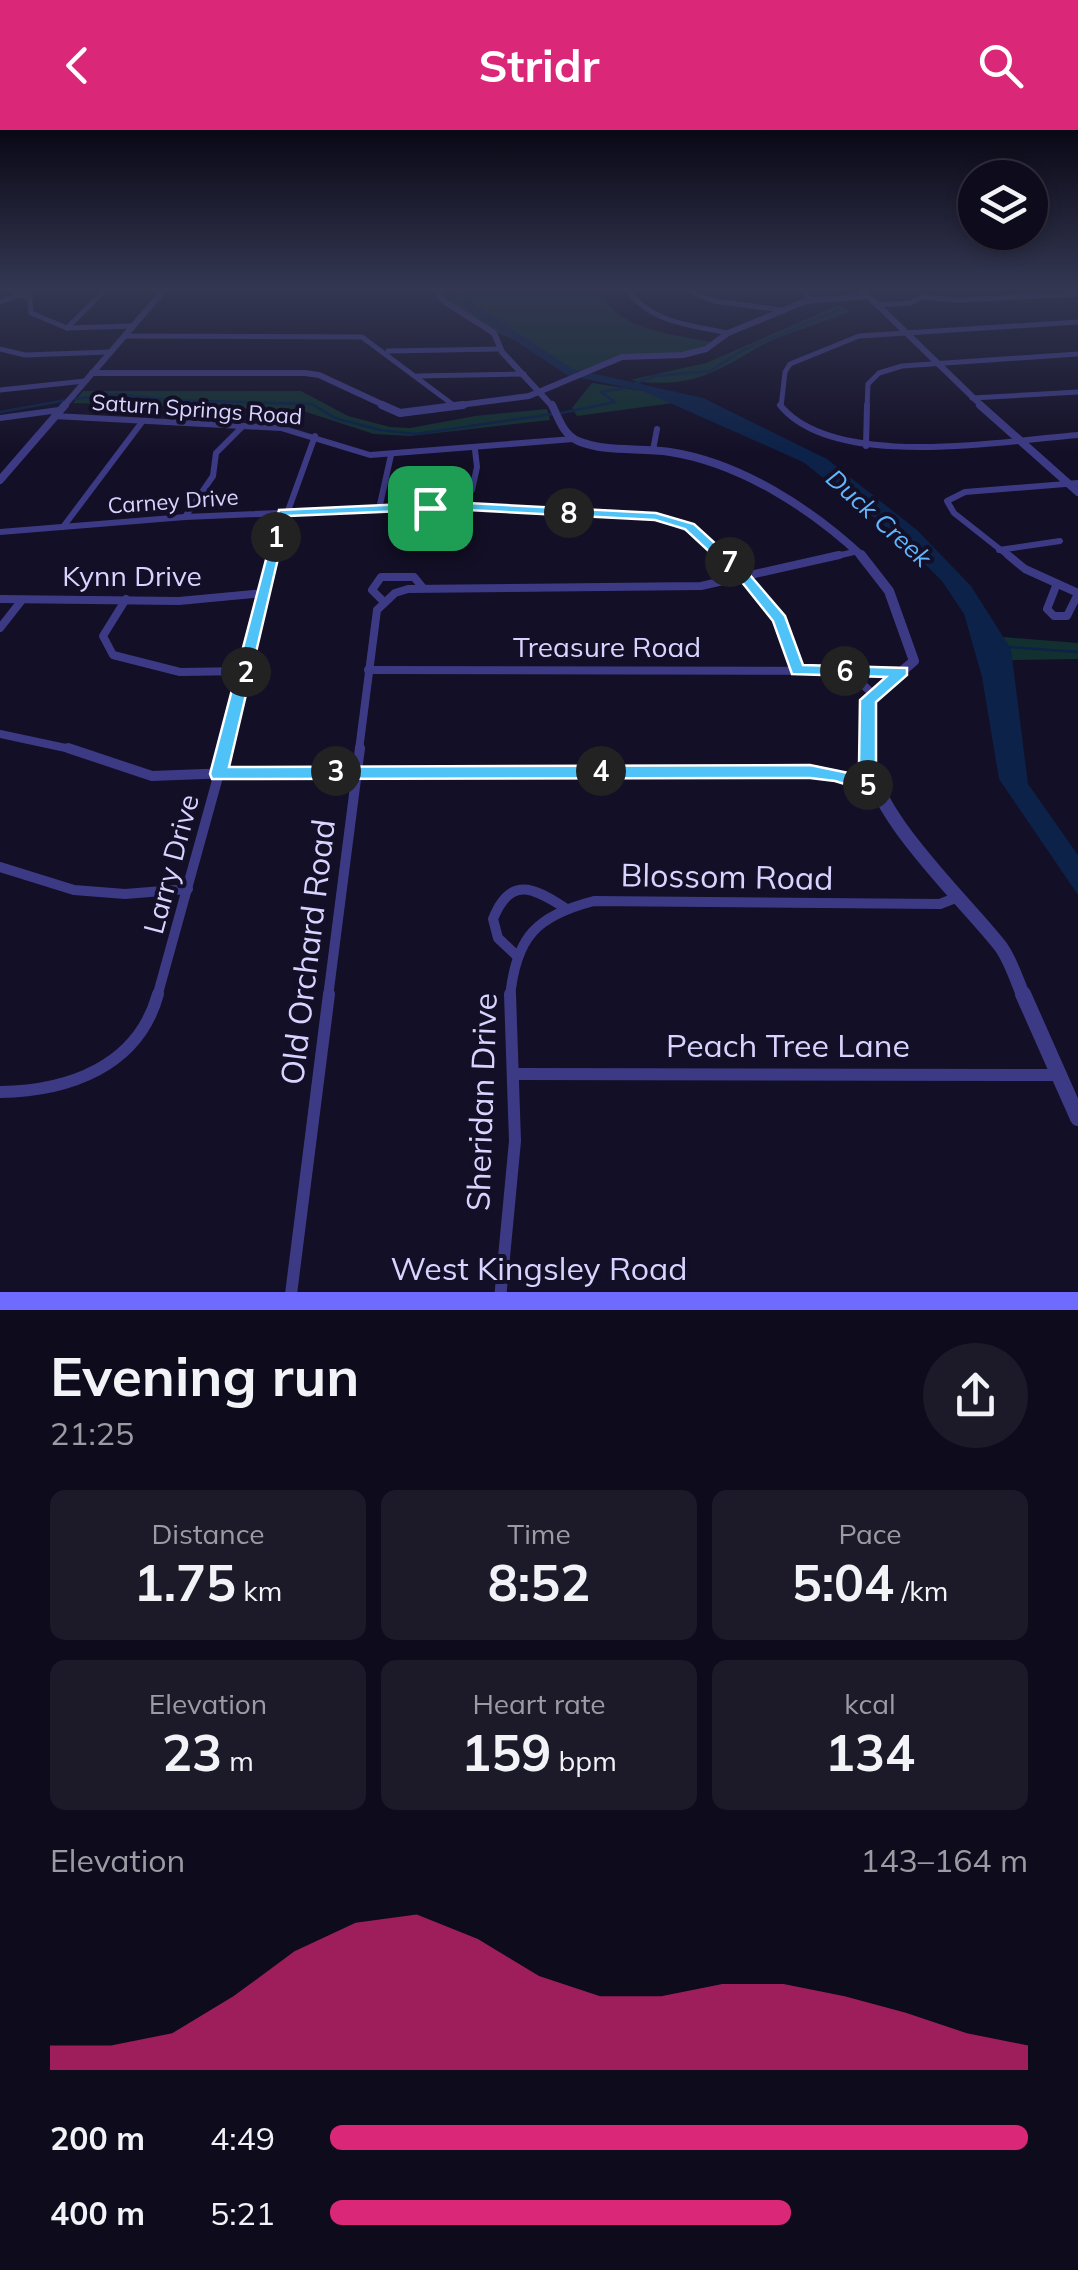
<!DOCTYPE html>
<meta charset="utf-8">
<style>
body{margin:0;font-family:Mulish,sans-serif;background:#1c1929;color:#f1f3f6;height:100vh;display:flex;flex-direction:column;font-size:38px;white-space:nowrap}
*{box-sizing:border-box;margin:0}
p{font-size:32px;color:#9b9ba3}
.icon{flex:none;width:55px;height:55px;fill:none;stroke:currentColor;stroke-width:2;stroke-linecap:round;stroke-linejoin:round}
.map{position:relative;height:1180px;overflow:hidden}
.drawer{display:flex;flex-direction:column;background:#0e0b1c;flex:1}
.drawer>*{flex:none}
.controls{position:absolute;left:958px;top:30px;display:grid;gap:20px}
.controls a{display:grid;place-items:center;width:90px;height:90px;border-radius:50%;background:#0e0b1c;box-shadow:0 5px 15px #0003,0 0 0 2px #2e2b3b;font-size:50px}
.pin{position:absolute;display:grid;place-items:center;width:85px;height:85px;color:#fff;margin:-42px;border-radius:20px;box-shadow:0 5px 15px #0006}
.km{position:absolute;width:50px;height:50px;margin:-25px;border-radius:50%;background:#222;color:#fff;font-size:28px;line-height:50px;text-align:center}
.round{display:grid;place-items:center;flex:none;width:105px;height:105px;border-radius:52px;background:#1c1929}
.summary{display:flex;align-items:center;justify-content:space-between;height:170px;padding:0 50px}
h1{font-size:55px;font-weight:700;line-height:75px}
.metrics{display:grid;grid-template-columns:repeat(3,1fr);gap:15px;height:170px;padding:10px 50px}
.metrics div{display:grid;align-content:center;border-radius:15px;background:#1c1929;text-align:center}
.metrics b{font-size:50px;font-weight:700}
.metrics small{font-size:28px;font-weight:400}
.metrics p{font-size:28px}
.chart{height:280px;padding:20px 50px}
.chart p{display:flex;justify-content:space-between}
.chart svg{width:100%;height:180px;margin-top:10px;fill:#db2777;opacity:.7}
ul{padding:0 50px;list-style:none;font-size:32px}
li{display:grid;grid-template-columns:160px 120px 1fr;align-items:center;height:75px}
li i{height:25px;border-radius:12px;background:#db2777}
header{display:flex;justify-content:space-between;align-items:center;height:130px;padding:0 50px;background:#db2777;color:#fff;font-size:45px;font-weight:700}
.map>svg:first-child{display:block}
.green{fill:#12302f}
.water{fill:#0c2248}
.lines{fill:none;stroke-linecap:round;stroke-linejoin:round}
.stream{stroke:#0c2248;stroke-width:2.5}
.minor-far4{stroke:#3d3a85;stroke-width:5}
.minor-far3{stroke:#3d3a85;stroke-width:6}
.minor-far2{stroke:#3d3a85;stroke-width:8}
.minor-far1{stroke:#3d3a85;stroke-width:10}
.minor{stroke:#3d3a85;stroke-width:12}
.tertiary-far4{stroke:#3d3a85;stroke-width:6}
.tertiary-far3{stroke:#3d3a85;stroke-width:8}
.tertiary-far2{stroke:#3d3a85;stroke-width:10}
.tertiary-far1{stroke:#3d3a85;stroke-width:14}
.tertiary{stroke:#3d3a85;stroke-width:16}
.secondary{fill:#6f6bff;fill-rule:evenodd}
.route{fill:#4fc3f7;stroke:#fff;stroke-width:2.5;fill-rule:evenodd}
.labels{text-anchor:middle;stroke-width:8;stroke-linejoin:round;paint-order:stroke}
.far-street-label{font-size:22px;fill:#d9d4ff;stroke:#130f26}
.far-water-label{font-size:25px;font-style:italic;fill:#62b6ff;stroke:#130f26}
.street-label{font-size:28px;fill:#d9d4ff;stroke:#130f26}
.near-street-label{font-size:32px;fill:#d9d4ff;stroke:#130f26}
</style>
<header><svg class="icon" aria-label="back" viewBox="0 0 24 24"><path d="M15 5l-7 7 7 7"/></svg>Stridr<svg class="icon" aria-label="search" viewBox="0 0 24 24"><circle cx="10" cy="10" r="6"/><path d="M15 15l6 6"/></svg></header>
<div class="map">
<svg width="1078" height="1180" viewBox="0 0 1078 1180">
<rect width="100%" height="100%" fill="#130f26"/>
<g class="green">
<path d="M437,158H598C613,200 674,204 711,212L692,222L629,225L569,246C554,237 539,221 523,214C492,201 459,184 437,158Z"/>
<path d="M839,175L850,181C820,195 781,203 755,219C711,246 683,259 630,250L706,233Z"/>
<path d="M592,253L643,261L673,273L577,286L572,278Z"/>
<path d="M83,261H301L348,286L390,297L410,298L475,286L547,279L550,290L411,306L374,304L300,280L73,273Z"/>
<path d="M1003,507L1078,513V529L1012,530Z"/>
</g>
<path class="water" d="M452,158H464L466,169L573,239L703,268L827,329L917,400L971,456L1011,519L1028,654L1078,725V765L999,649L982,547L964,484L942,451L895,404L803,332L643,261L567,245L463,176L454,168Z"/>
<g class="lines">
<g class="stream">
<path d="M636,253L655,246L710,241L743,220L842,178"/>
<path d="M75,269L118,264L168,270L312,274L335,288L380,300L416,304L553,284"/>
<path d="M0,282L67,270"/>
<path d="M561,283L615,272L601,262L625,258"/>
<path d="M1010,517L1078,522"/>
</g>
<g class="minor-far4">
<path d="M1,158L30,168L31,183L67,198L132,196"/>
<path d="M626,158C650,193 690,195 728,203"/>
<path d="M683,158L714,171L782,180"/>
<path d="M802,158L810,170"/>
<path d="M0,172L39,158"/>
<path d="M876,175L911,173L921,167L959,170L1078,164"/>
<path d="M67,198L107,158"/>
<path d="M124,206L362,207L452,274"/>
<path d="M0,219L25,225L109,222"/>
<path d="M388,221L500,219"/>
<path d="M417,246L524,244"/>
<path d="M0,260L85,251"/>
<path d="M972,268L1078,262"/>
<path d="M781,277L785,242L790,234L859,206L1078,192"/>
<path d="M867,277L868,254L879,243L902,236L1078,224"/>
</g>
<g class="minor-far3">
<path d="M780,275C833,341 1001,311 1078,305"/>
<path d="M54,286L281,298L370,325L573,309"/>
<path d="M0,288L59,280"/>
<path d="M866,316L867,275"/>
<path d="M653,320L657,299"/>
<path d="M452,375L472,360L477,337L475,320"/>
<path d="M379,379L391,325"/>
<path d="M185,387L213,346L216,323L243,296"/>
<path d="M63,397L142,292"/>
<path d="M0,402L185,387L449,376L656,386L692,401L728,428"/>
<path d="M999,420L1060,411"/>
<path d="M271,428L315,306"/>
<path d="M828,428L854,422"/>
<path d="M1011,428L954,383L947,371L965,362L1078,353"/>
</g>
<g class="minor-far2">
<path d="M726,425C762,459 783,493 797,540"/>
<path d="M1008,425L1025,439L1078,463"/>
<path d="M1056,456L1047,479L1054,486H1067L1078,464"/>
<path d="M0,469L179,471L264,463"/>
<path d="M126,469L103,506L113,525L180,542L247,541"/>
<path d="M384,472L372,460L381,447H414L423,458"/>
<path d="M0,498L22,470"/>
<path d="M368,540L902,541"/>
<path d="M849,542L873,564"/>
<path d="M0,604L75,620"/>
<path d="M225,620L272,425"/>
<path d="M359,620L377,480L395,463L408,459L701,456L839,425"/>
</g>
<g class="minor-far1">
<path d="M68,618L152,646L284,641L810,642L835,644L877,658"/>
<path d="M0,737L74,760L125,764L188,759"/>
<path d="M517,826L498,808L493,789C510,746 533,757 565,778"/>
<path d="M157,867L226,618"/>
<path d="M328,867L360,618"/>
<path d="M510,867C516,807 536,786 594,771L940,774L958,767"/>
</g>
<g class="minor">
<path d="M515,944L1057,945"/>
<path d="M0,962C68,961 138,937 158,864"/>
<path d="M289,1180L329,864"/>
<path d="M499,1180L515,1011L510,864"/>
</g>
<g class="tertiary-far4">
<path d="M433,158L445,172L494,203L502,222L553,277"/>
<path d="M860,158L983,277"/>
<path d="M92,243H305L319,245L388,277"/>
<path d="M63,277L166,158"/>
<path d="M444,277L529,266L622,227L683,225L706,219L728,203L806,171L867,166"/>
</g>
<g class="tertiary-far3">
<path d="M382,275L400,283L463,275"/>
<path d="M552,275C559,289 563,304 578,311C607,323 639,317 670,322C741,333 812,379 864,428"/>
<path d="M980,275L1078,362"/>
<path d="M0,350L65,275"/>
</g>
<path class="tertiary-far2" d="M861,425L889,461L914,531L868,570L867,620"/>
<path class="tertiary-far1" d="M867,618C866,680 963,768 1001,817C1011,831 1017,851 1024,867"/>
<path class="tertiary" d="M1023,864L1078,988"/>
<rect class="secondary" x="0" y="1162" width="1078" height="18"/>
</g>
<linearGradient id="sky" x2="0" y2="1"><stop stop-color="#0a0815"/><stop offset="0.49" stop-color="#333752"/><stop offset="1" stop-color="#333752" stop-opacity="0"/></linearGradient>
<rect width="1078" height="323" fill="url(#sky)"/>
<path class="route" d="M449,372L656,383L694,394L750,445L785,486L803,535L907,538V545L876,572V636L886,658L883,662L877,664L835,651L810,648L212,649L210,644L279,380ZM449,379L655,390L685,399L741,451L773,491L792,544L886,547L860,570L859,636L863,646L810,635L229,637L288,386Z"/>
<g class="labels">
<g class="far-street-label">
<text transform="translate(197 279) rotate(4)" y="8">Saturn Springs Road</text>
<text transform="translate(173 371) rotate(-4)" y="8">Carney Drive</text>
</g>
<g class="far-water-label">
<text transform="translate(879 388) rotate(42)" y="9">Duck Creek</text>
</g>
<g class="street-label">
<text x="132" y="456">Kynn Drive</text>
<text x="607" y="527">Treasure Road</text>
<text transform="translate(171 734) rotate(-75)" y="10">Larry Drive</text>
</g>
<g class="near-street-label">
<text transform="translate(727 747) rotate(1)" y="11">Blossom Road</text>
<text transform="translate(308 822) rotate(-83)" y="11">Old Orchard Road</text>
<text x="788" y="927">Peach Tree Lane</text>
<text transform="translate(482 972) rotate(-88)" y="11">Sheridan Drive</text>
<text x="539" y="1150">West Kingsley Road</text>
</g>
</g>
</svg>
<div class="controls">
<a><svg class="icon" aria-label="layers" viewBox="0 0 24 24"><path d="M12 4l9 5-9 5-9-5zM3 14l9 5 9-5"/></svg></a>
</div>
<div class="pin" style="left:430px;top:378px;background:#1e9e55"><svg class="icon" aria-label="arrive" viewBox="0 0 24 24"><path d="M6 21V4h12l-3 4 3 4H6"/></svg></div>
<b class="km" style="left:276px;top:407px">1</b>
<b class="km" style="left:246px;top:542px">2</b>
<b class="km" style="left:336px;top:641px">3</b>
<b class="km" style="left:601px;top:641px">4</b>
<b class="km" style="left:868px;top:655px">5</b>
<b class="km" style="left:845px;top:541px">6</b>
<b class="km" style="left:730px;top:432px">7</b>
<b class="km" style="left:569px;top:383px">8</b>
</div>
<section class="drawer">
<div class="summary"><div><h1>Evening run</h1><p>21:25</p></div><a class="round"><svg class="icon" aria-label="share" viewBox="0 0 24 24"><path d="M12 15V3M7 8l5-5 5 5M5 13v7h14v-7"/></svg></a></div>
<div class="metrics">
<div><p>Distance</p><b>1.75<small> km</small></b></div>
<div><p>Time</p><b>8:52</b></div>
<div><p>Pace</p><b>5:04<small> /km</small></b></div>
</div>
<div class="metrics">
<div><p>Elevation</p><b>23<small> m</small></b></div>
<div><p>Heart rate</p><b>159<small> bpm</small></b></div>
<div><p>kcal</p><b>134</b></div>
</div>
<div class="chart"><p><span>Elevation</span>143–164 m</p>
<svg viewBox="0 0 160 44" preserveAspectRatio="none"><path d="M0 44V38L10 38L20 35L30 26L40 15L50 8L60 6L70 12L80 21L90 26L100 26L110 23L120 23L130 26L140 30L150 35L160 38V44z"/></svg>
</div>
<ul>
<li><b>200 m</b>4:49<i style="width:100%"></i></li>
<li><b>400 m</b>5:21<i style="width:66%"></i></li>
</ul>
</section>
